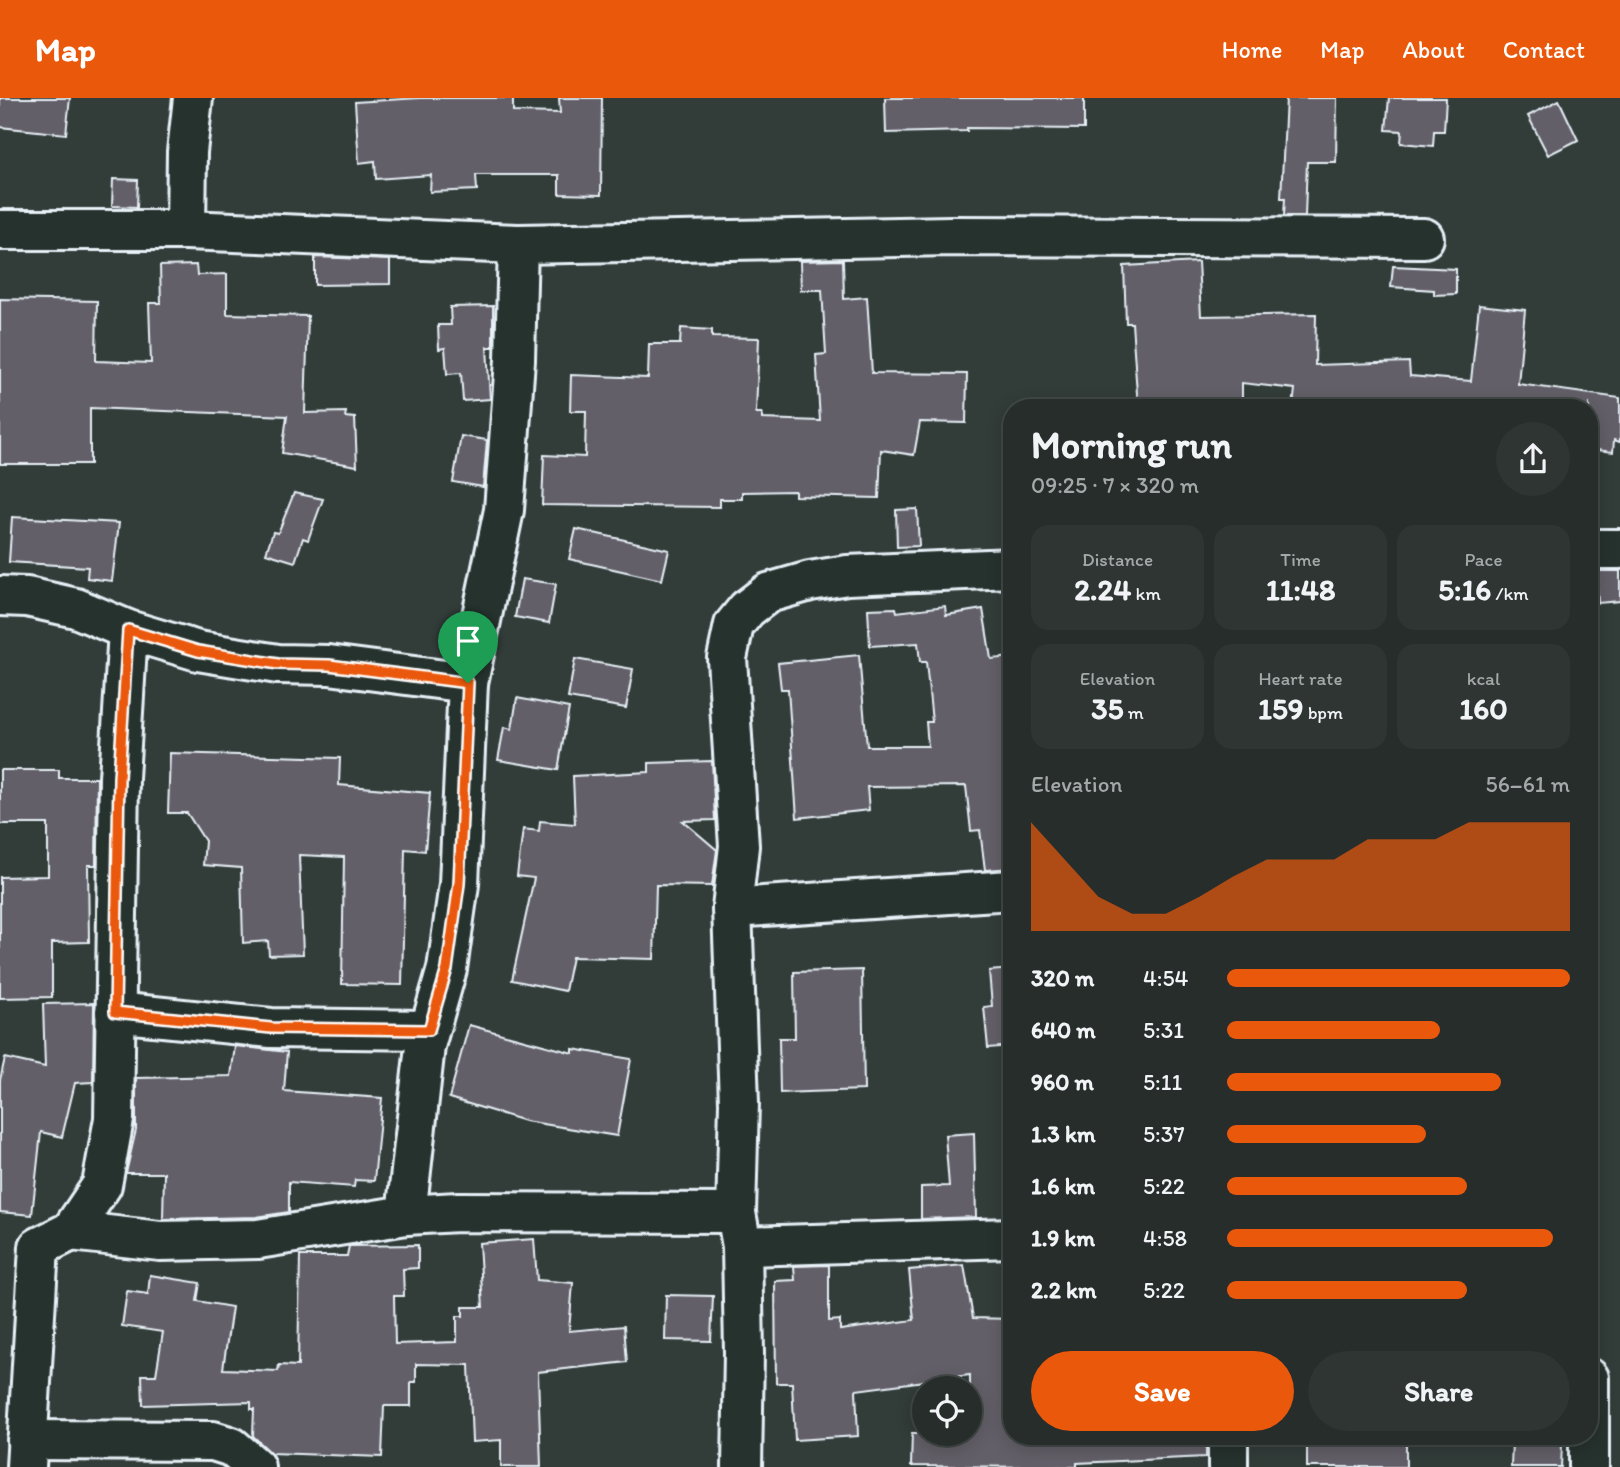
<!DOCTYPE html>
<meta charset="utf-8">
<style>
body{margin:0;font-family:Itim,sans-serif;background:#2e3533;color:#f1f3f6;height:100vh;display:flex;flex-direction:column;font-size:26px;white-space:nowrap}
*{box-sizing:border-box;margin:0}
p{font-size:23px;color:#a4a8a9}
.icon{flex:none;width:38px;height:38px;fill:none;stroke:currentColor;stroke-width:2;stroke-linecap:round;stroke-linejoin:round}
.map{position:relative;flex:1;overflow:hidden}
.drawer{position:absolute;left:1003px;top:301px;width:595px;height:1046px;display:flex;flex-direction:column;background:#262d2b;border-radius:28px;box-shadow:0 4px 18px #0003,0 0 0 2px #424947}
.drawer>*{flex:none}
.tools{position:absolute;left:912px;top:1278px;display:grid;gap:14px}
.tools a{display:grid;place-items:center;width:70px;height:70px;border-radius:50%;background:#262d2b;box-shadow:0 4px 18px #0003,0 0 0 2px #424947;font-size:35px}
.pin{position:absolute;display:grid;place-items:center;width:60px;height:60px;color:#fff;margin:-72px -30px;border-radius:50% 50% 50% 0;rotate:-45deg;box-shadow:0 0 7px #0007}
.pin .icon{rotate:45deg}
.round{display:grid;place-items:center;flex:none;width:74px;height:74px;border-radius:37px;background:#2e3533}
.summary{display:flex;align-items:center;justify-content:space-between;height:119px;padding:0 28px}
h1{font-size:38px;font-weight:700;line-height:52px}
.metrics{display:grid;grid-template-columns:repeat(3,1fr);gap:10px;height:119px;padding:7px 28px}
.metrics div{display:grid;align-content:center;border-radius:18px;background:#2e3533;text-align:center}
.metrics b{font-size:30px;font-weight:700}
.metrics small{font-size:19px;font-weight:400}
.metrics p{font-size:19px}
.chart{height:196px;padding:14px 28px}
.chart p{display:flex;justify-content:space-between}
.chart svg{width:100%;height:126px;margin-top:7px;fill:#ea580c;opacity:.7}
.action{display:flex;gap:14px;margin-top:auto;padding:14px 28px}
.action a{flex:1;height:80px;border-radius:42px;background:#ea580c;color:#fff;font-size:28px;font-weight:700;line-height:80px;text-align:center}
.action a+a{background:#2e3533;color:#f1f3f6}
ul{padding:0 28px;list-style:none;font-size:23px}
li{display:grid;grid-template-columns:112px 84px 1fr;align-items:center;height:52px}
li i{height:18px;border-radius:9px;background:#ea580c}
header{display:flex;align-items:center;gap:42px;box-sizing:border-box;height:98px;padding:0 35px;background:#ea580c;color:#fff}
header strong{font-size:33px}
nav{display:flex;gap:38px;margin-inline-start:auto;font-size:24px}
.map>svg:first-child{display:block}
.building{fill:#645e67;stroke:#e8f1f8;stroke-width:2}
.lines{fill:none;stroke-linecap:round;stroke-linejoin:round}
.minor-casing{stroke:#e8f1f8;stroke-width:44}
.minor{stroke:#26332d;stroke-width:38}
.route-casing{stroke:#fff;stroke-width:14}
.route{stroke:#ea580c;stroke-width:9}
</style>
<header>
<strong>Map</strong>
<nav><a>Home</a><a>Map</a><a>About</a><a>Contact</a></nav>
</header>
<div class="map">
<svg width="1620" height="1369" viewBox="0 0 1620 1369">
<rect width="100%" height="100%" fill="#323c39"/>
<filter id="ink" filterUnits="userSpaceOnUse"><feTurbulence type="fractalNoise" baseFrequency=".0143" numOctaves="2"/><feDisplacementMap in="SourceGraphic" scale="14" xChannelSelector="R" yChannelSelector="G"/><feConvolveMatrix kernelMatrix="1 2 1 2 8 2 1 2 1" color-interpolation-filters="sRGB"/></filter>
<g filter="url(#ink)">
<g class="building">
<path d="M0,0H70L66,36L0,29Z"/>
<path d="M420,0H513V14L560,15L559,0H602L601,97L559,96V77H476L477,92L430,94L431,77L376,81L375,63L359,65L355,4Z"/>
<path d="M885,0H1084V31L967,30V33L886,35Z"/>
<path d="M1286,0H1337L1336,64H1307L1305,118H1284L1285,100H1281Z"/>
<path d="M1389,0H1446L1444,33H1434L1433,48L1401,45L1402,33L1386,32Z"/>
<path d="M1559,2L1578,42L1548,57L1528,18Z"/>
<path d="M113,81L138,82L137,109L112,108Z"/>
<path d="M315,159L390,162V186L315,187Z"/>
<path d="M843,162L844,201L867,199L872,275L967,276L966,325L920,324L914,357L881,352L879,400L795,398V393L742,394V401H720V409L542,407L544,357L585,359L586,313H570L571,277L648,280L649,246H680L681,230L712,232V239L759,240L756,315H762V321L820,323L816,257L826,256L822,192H801L800,163Z"/>
<path d="M1198,164L1201,218L1316,216L1315,267L1409,264L1410,278L1471,283L1479,207L1525,212L1518,286L1620,300V344L1614,342L1613,354L1589,351V305V310L1293,309L1295,291L1242,285V310H1138L1132,225H1126L1124,168Z"/>
<path d="M196,167L197,177L227,176V216L308,218L305,315L346,314L345,319L355,320L357,368L282,355L287,318L90,310V366H0V201L97,203L96,263L151,265L149,205H161L160,168Z"/>
<path d="M1393,168L1456,171V196L1434,197V192L1391,189Z"/>
<path d="M493,208V249H487L490,301L463,303L461,275L447,276L445,250L439,251L438,227H451L450,209Z"/>
<path d="M461,338L487,342L483,389L453,384Z"/>
<path d="M294,395L323,401L308,442L303,440L295,464L266,455L273,434L278,435Z"/>
<path d="M917,411L919,448L897,449L896,412Z"/>
<path d="M12,419L119,425L112,483L87,480L88,469L9,464Z"/>
<path d="M576,431L669,452L662,482L569,461Z"/>
<path d="M1596,473H1620V503L1598,505Z"/>
<path d="M522,481L556,486L549,525L515,519Z"/>
<path d="M945,508L946,517L983,511L991,561L1012,559V770L985,772L980,732L971,733L966,688L867,689L869,712L797,720L788,591H781L778,565L859,557L867,648H928L926,624H932L926,564H920L918,545L870,548L868,511L896,510L897,514Z"/>
<path d="M575,561L633,571L626,610L568,600Z"/>
<path d="M517,600L569,610L558,672L498,662L504,629L512,631Z"/>
<path d="M170,655L340,660L339,687L430,695L425,753L405,751L402,887L342,886L344,759L299,757L303,856L269,857L268,843L243,845L241,770L203,767L205,743L187,715H168Z"/>
<path d="M712,663L715,722L683,723L717,752L712,788L656,787L654,861L572,859L565,893L512,882L534,780L517,778L523,731L539,733L540,723L575,726L573,678L649,674V665Z"/>
<path d="M0,672H59V680H97L96,767H88L89,844L52,845V899L0,900V779L48,778V726H0Z"/>
<path d="M1012,871V948L988,950L984,909L992,908L989,873Z"/>
<path d="M862,872L864,992L780,995L779,940H795L794,874Z"/>
<path d="M94,905L93,984L75,985L62,1039L41,1034L32,1117L0,1114V982L5,960L45,969L43,906Z"/>
<path d="M469,927L573,955V951L631,961L617,1038L525,1023L449,1000Z"/>
<path d="M235,948L287,954L284,993L382,1000L374,1083L355,1082L354,1089L289,1084V1114L256,1119L163,1121L164,1075H126L136,1032V980L231,978Z"/>
<path d="M974,1035L976,1119L921,1121V1089L949,1088L945,1037Z"/>
<path d="M534,1141L537,1182L573,1185L569,1233L624,1228L627,1264L538,1274L541,1369H501V1342L472,1344L469,1267L416,1266V1284H411V1308H384L382,1359L271,1355L253,1338L254,1311H251V1304L143,1307L142,1277H156L163,1234L122,1228L127,1193L148,1196L150,1177L200,1185L197,1203L232,1209L223,1271L278,1273L279,1267L298,1268L300,1158H347L349,1148L418,1147V1170L403,1171L404,1198H394L395,1246L457,1244V1218H463V1209H483L479,1145Z"/>
<path d="M829,1167V1223L840,1222V1232L914,1222L909,1172L964,1167L973,1220L1012,1221V1339H1206V1359L1077,1365V1369L911,1368L912,1335H970V1277L856,1292L858,1338L795,1342L792,1285H776L775,1183L795,1182L794,1168Z"/>
<path d="M666,1197L713,1198L711,1243L665,1242Z"/>
<path d="M1307,1343L1406,1344V1369H1307Z"/>
<path d="M1512,1343L1562,1346L1561,1369H1511Z"/>
</g>
<g class="lines">
<g class="minor-casing">
<g id="minor">
<path d="M0,132H186L518,146L951,138L1424,140"/>
<path d="M186,132L187,54L193,0"/>
<path d="M1589,451H1620"/>
<path d="M0,498L27,499L76,510L128,532L198,553L278,566L329,567L468,585"/>
<path d="M732,810L1012,792"/>
<path d="M115,914L271,930L429,932"/>
<path d="M406,1117L425,948L447,871L459,786L468,585L504,412L515,262L518,146"/>
<path d="M71,1133L160,1143L258,1141L406,1117L458,1114L736,1115"/>
<path d="M742,1148L1012,1140"/>
<path d="M1589,1280V1369"/>
<path d="M1228,1339V1369"/>
<path d="M27,1342L213,1343L232,1349L255,1369"/>
<path d="M26,1369L39,1149L71,1133L102,1087L114,1021L119,680L128,532"/>
<path d="M742,1369L744,1255L742,1148L736,1115L739,1005L732,810L739,748L727,560L734,527L747,511L768,495L810,483L847,477L1012,470"/>
</g>
</g>
<use href="#minor" class="minor"/>
</g>
</g>
<g class="lines" filter="url(#ink)">
<g class="route-casing">
<path id="route" d="M128,532L198,553L278,566L329,567L468,585L459,786L447,871L429,932L271,930L115,914L119,680Z"/>
</g>
<use href="#route" class="route"/>
</g>
</svg>
<div class="tools">
<a><svg class="icon" aria-label="locate" viewBox="0 0 24 24"><circle cx="12" cy="12" r="6"/><path d="M12 2v4M12 18v4M2 12h4M18 12h4"/></svg></a>
</div>
<div class="pin" style="left:468px;top:585px;background:#1e9e55"><svg class="icon" aria-label="arrive" viewBox="0 0 24 24"><path d="M6 21V4h12l-3 4 3 4H6"/></svg></div>
<section class="drawer">
<div class="summary"><div><h1>Morning run</h1><p>09:25 · 7 × 320 m</p></div><a class="round"><svg class="icon" aria-label="share" viewBox="0 0 24 24"><path d="M12 15V3M7 8l5-5 5 5M5 13v7h14v-7"/></svg></a></div>
<div class="metrics">
<div><p>Distance</p><b>2.24<small> km</small></b></div>
<div><p>Time</p><b>11:48</b></div>
<div><p>Pace</p><b>5:16<small> /km</small></b></div>
</div>
<div class="metrics">
<div><p>Elevation</p><b>35<small> m</small></b></div>
<div><p>Heart rate</p><b>159<small> bpm</small></b></div>
<div><p>kcal</p><b>160</b></div>
</div>
<div class="chart"><p><span>Elevation</span>56–61 m</p>
<svg viewBox="0 0 160 44" preserveAspectRatio="none"><path d="M0 44V6L10 19L20 32L30 38L40 38L50 32L60 25L70 19L80 19L90 19L100 12L110 12L120 12L130 6L140 6L150 6L160 6V44z"/></svg>
</div>
<ul>
<li><b>320 m</b>4:54<i style="width:100%"></i></li>
<li><b>640 m</b>5:31<i style="width:62%"></i></li>
<li><b>960 m</b>5:11<i style="width:80%"></i></li>
<li><b>1.3 km</b>5:37<i style="width:58%"></i></li>
<li><b>1.6 km</b>5:22<i style="width:70%"></i></li>
<li><b>1.9 km</b>4:58<i style="width:95%"></i></li>
<li><b>2.2 km</b>5:22<i style="width:70%"></i></li>
</ul>
<div class="action"><a>Save</a><a>Share</a></div>
</section>
</div>
